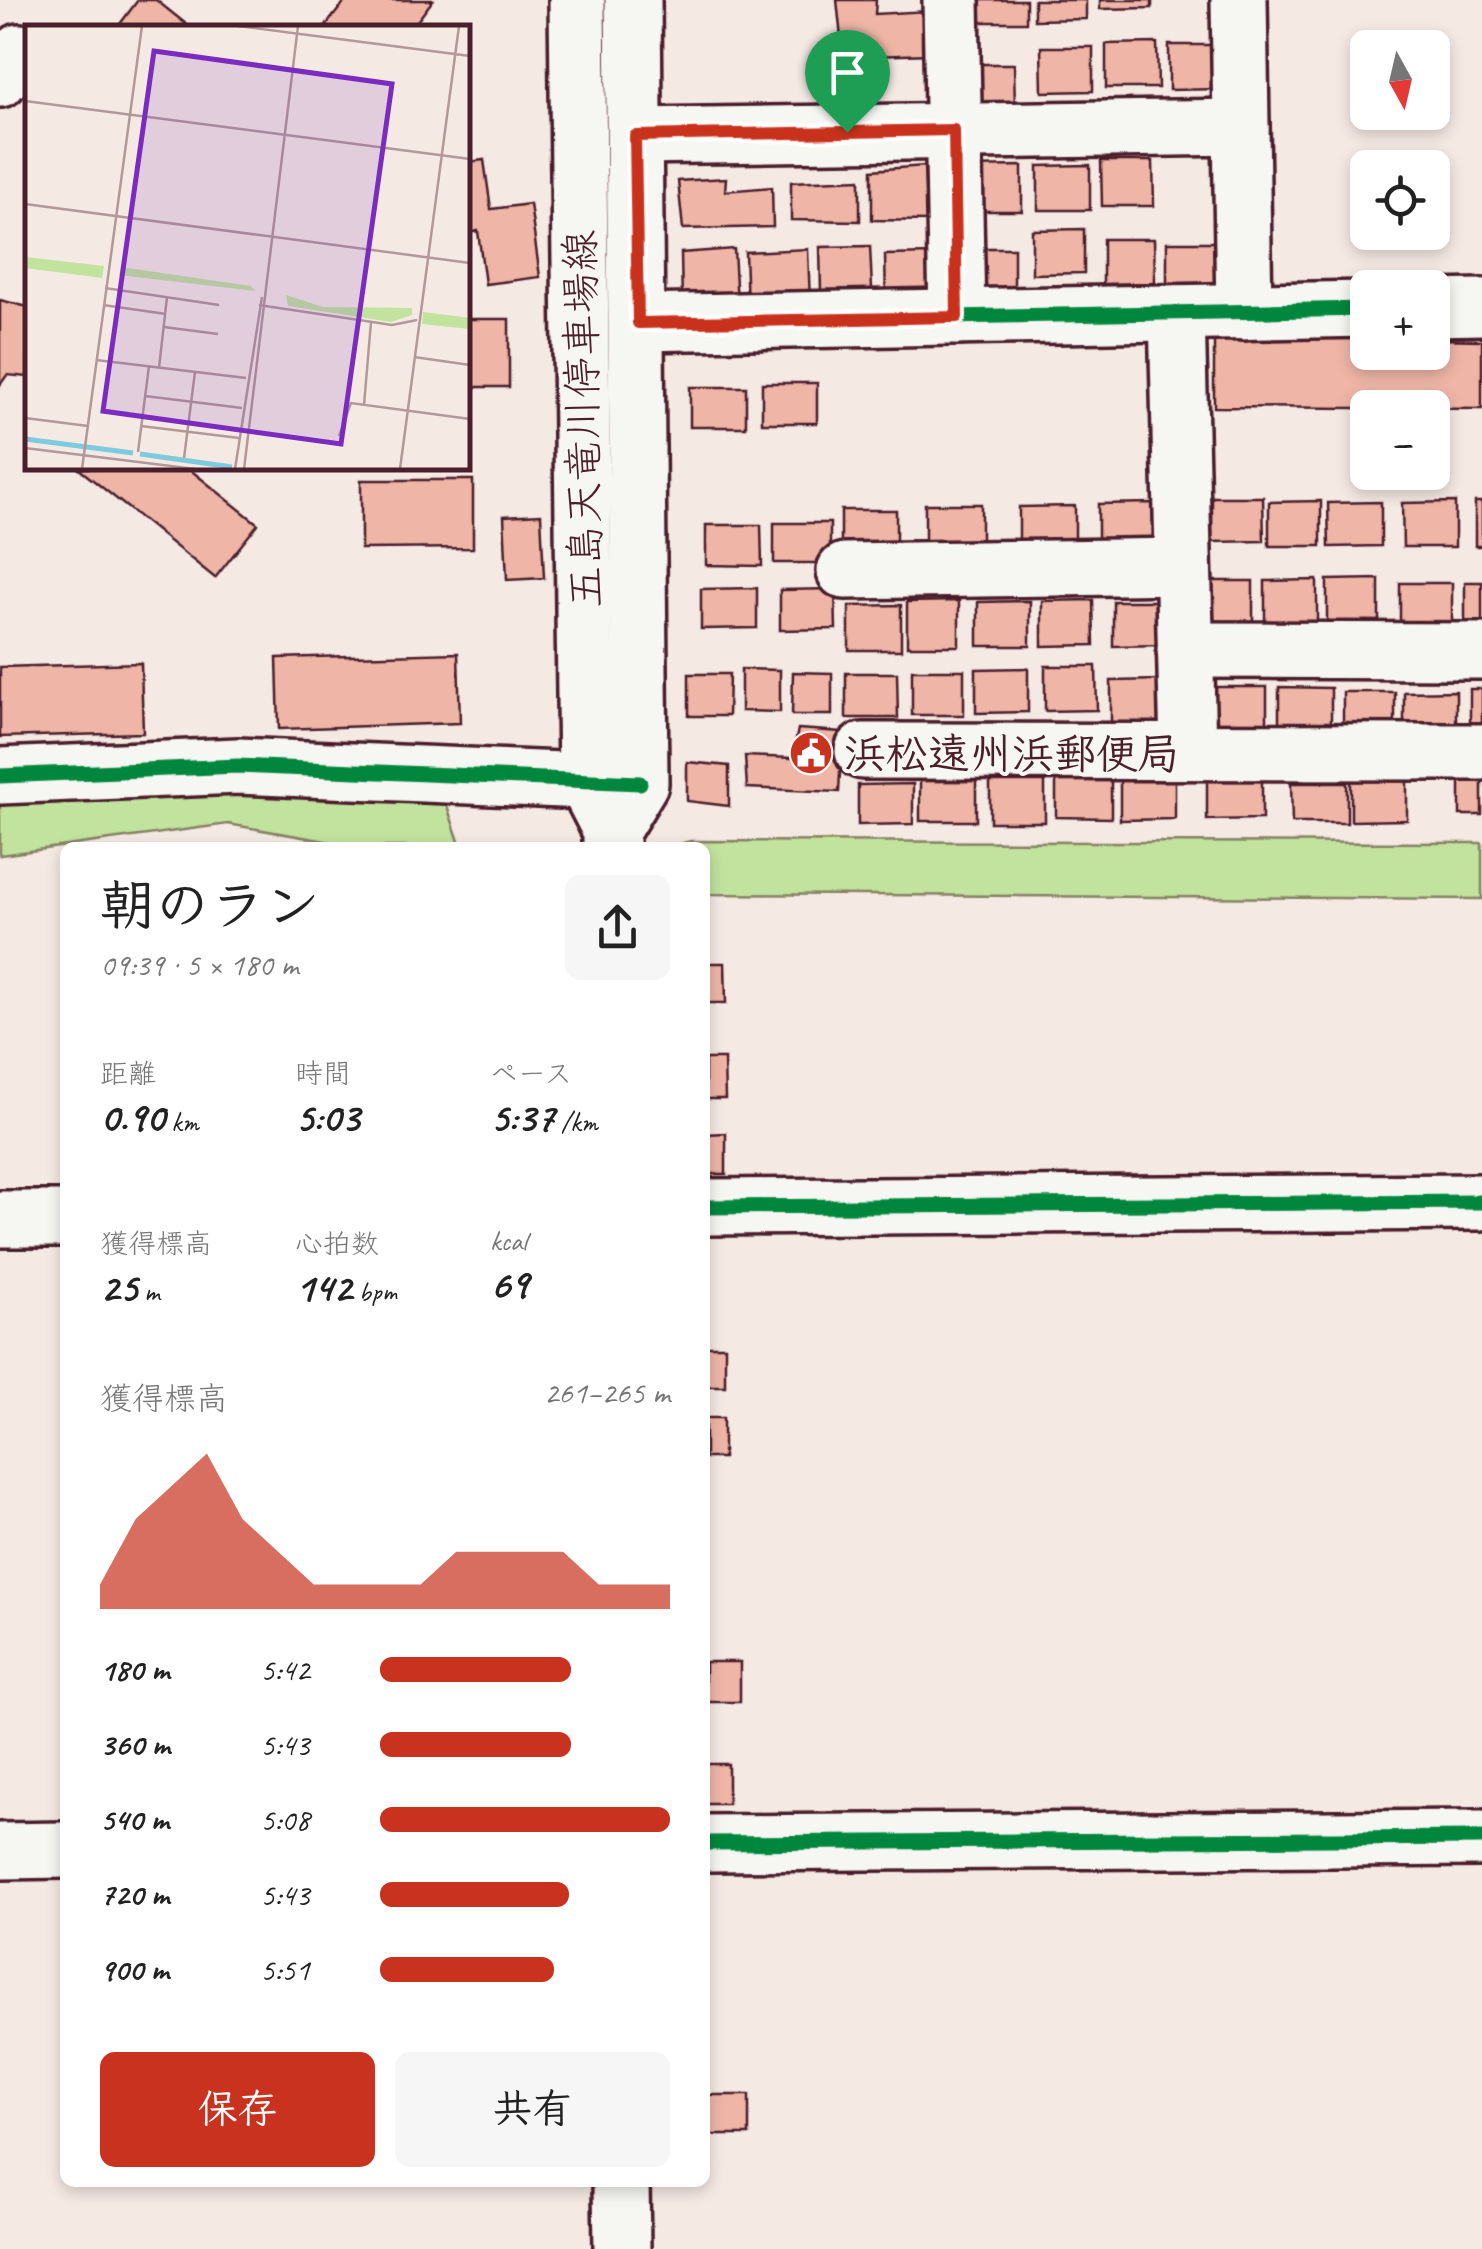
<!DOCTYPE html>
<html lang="ja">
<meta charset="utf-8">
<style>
body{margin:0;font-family:Caveat,"Klee One",sans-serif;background:#f6f6f6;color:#222;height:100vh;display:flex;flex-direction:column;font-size:38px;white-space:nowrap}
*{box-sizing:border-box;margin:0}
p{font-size:32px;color:#767676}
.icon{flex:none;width:55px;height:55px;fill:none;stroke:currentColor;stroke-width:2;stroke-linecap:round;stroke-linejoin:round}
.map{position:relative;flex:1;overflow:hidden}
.details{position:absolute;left:60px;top:842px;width:650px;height:1345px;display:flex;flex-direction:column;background:#fff;border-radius:15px;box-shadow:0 5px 15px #0003}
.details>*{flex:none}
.needle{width:65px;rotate:172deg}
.tools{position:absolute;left:1350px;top:30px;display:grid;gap:20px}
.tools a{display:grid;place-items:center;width:100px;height:100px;border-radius:15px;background:#fff;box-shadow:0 5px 15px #0003;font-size:50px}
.pin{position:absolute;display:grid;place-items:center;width:85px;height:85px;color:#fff;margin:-102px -42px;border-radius:50% 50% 50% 0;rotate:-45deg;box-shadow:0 0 10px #0007}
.pin .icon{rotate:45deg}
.round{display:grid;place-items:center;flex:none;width:105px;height:105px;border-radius:15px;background:#f6f6f6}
.headline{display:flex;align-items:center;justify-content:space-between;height:170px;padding:0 40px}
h1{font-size:55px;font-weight:800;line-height:75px}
.stats{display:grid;grid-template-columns:repeat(3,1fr);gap:15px;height:170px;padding:10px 40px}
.stats div{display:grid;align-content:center}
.stats b{font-size:42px;font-weight:800}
.stats small{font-size:28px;font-weight:400}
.stats p{font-size:28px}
.chart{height:280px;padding:20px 40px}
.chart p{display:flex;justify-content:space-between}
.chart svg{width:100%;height:180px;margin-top:10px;fill:#c8321e;opacity:.7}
.cta{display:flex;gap:20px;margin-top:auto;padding:20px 40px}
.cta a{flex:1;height:115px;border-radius:15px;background:#c8321e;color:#fff;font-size:40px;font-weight:800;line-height:115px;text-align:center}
.cta a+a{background:#f6f6f6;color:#222}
ul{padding:0 40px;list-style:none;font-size:32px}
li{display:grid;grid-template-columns:160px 120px 1fr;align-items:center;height:75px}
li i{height:25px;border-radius:12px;background:#c8321e}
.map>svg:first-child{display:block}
.green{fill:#c1e39d;stroke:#868164;stroke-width:2.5}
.building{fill:#efb6a7;stroke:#4a1f2b;stroke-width:2.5}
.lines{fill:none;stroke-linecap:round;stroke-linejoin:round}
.minor-casing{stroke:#4a1f2b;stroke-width:62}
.major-casing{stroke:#4a1f2b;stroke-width:62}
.minor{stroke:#f6f6f2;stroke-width:55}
.major{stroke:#f6f6f2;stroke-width:55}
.cycleway-casing{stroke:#f6f6f2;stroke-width:21}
.cycleway{stroke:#00873e;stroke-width:15}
.route-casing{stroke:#fff;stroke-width:20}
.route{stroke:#c8321e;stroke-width:12}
.labels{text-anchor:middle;stroke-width:8;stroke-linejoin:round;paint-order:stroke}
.street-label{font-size:42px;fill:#4a1f2b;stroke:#f6f6f2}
.poi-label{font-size:42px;font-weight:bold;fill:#4a1f2b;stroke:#f6f6f2;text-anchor:start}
.inset-river{fill:none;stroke:#7ecade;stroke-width:5}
.inset-road{fill:none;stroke:#b19899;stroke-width:2.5}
.view{fill:#7b2cbf;fill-opacity:0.15;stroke:#7b2cbf;stroke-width:5}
.inset-edge{fill:none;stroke:#4a1f2b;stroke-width:5}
</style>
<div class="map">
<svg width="1482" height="2249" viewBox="0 0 1482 2249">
<rect width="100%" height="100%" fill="#f5e9e3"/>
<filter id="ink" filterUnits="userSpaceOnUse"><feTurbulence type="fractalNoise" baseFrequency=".01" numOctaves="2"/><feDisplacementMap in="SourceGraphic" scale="20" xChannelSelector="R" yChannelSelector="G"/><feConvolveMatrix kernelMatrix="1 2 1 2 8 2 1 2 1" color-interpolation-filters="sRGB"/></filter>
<g filter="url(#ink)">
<g class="green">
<path d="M244,787L446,803L461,847H360L228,824L0,855V791Z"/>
<path d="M690,841L1482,843V899L705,894V848L669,847Z"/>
</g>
<g class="building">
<path d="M138,0H156L191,28H117Z"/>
<path d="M346,0H433L412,28H324Z"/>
<path d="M837,0H876L875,14L928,11L930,54L843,57Z"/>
<rect x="974" y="0" width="52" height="22"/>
<path d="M1034,0H1086V19L1034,20Z"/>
<path d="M1100,0H1152V8L1100,9Z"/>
<path d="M1157,43L1158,88H1106V44Z"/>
<path d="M1169,45H1221V89L1169,90Z"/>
<path d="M1041,47H1093V91L1042,92Z"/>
<path d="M963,64H1014L1015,108L963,109Z"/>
<path d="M484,160L491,209L530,204L540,277L485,284L478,231L468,233V162Z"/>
<path d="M1101,161H1153L1154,206H1102Z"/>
<path d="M1090,165V210H1038V166Z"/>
<path d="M924,166L927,221L872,220V170Z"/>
<path d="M1022,166V211H970V167Z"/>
<path d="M726,178L725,191L772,187L773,227L683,229L678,181Z"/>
<path d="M860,179V221L791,220V182Z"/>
<path d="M1084,229V273L1032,274V230Z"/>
<path d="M1103,239H1154L1155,283L1103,284Z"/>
<path d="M1167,242H1218L1219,286H1167Z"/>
<path d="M870,246L872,289L821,291L820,247Z"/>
<path d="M962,248H1014V292L963,293Z"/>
<path d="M734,249L737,304L682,303L681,253Z"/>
<path d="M808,249L810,304L747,307L745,252Z"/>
<path d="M935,254L937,298L886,299L885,255Z"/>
<path d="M0,300L28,307V377L7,375L0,385Z"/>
<rect x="468" y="319" width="41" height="68"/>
<path d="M1214,338L1368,339V352H1432V339L1482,340V409L1214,407Z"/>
<rect x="762" y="383" width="55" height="40"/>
<rect x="690" y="387" width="56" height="40"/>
<path d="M78,468H188L258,524L215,578Z"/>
<path d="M361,480H473V548L361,549Z"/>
<path d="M1212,497H1263L1264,541L1212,542Z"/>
<path d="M1321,501V546H1269V502Z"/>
<path d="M1381,502V546L1329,547L1328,503Z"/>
<path d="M1455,502V547H1403L1402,503Z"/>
<rect x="1475" y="502" width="7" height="44"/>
<path d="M1153,503V543L1098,544V504Z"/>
<path d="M925,504H981V545L925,544Z"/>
<path d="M1075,506V546L1019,547V507Z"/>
<rect x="841" y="510" width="55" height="40"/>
<path d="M541,514L544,578L507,580L504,516Z"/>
<rect x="774" y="523" width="56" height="40"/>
<path d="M706,525H761L762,566L706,565Z"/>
<path d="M1379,579V624H1327V580Z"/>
<path d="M1317,580V624L1265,625V581Z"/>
<path d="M1201,581H1253V625L1201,626Z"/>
<rect x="1465" y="582" width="17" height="44"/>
<rect x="1400" y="583" width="52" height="44"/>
<path d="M757,588V628L701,629V589Z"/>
<path d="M835,589L836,629L780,630V590Z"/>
<path d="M1093,600L1094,645L1042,646V601Z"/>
<path d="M959,601V646H907V602Z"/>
<path d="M1030,601V646H978V602Z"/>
<path d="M1113,601H1165V645L1113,646Z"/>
<path d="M901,605V650H849V606Z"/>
<path d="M458,653L460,723L279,729L277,658Z"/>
<path d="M141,663L143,733L0,737V667Z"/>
<path d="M1045,666H1096L1097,710L1045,711Z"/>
<path d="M1028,668V712L976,713V669Z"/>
<path d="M741,669L780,670V712L741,711Z"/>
<rect x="912" y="670" width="52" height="45"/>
<path d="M793,672L832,673V715H792Z"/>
<path d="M846,673H897L898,718H846Z"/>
<path d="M689,674H729L728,716H689Z"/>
<path d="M1163,680V725H1111V681Z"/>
<path d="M1215,687H1267V731L1216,732Z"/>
<path d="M1279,687L1331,688V732H1279Z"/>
<rect x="1470" y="689" width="12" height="44"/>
<path d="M1456,691V736H1404V692Z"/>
<rect x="1343" y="692" width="52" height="44"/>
<path d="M798,729L842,732L839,792L747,788L745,756L792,758Z"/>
<path d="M687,762L729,766V806L687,801Z"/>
<rect x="1460" y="775" width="22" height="40"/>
<path d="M1056,777L1111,778V818L1056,817Z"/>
<path d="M1120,779H1175V819L1120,820Z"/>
<path d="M1262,779V819L1207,820V780Z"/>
<path d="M1407,780V820L1351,821V781Z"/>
<rect x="920" y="781" width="56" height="40"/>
<rect x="990" y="782" width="55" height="40"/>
<path d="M1291,783H1347V823H1292Z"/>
<path d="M913,784V824L858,825V785Z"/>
<path d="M705,963H725L726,1003H705Z"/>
<path d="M705,1059H724L725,1099H705Z"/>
<path d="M726,1133V1174H705V1134Z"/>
<rect x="705" y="1346" width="20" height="40"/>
<rect x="705" y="1418" width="18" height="40"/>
<rect x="705" y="1662" width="35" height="40"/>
<rect x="705" y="1764" width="23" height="40"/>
<rect x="705" y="2095" width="44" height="40"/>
</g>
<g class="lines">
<g class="minor-casing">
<g id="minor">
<path d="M951,0L957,317"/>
<path d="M1239,0L1244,312"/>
<path d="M0,79L20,52"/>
<path d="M635,136L1241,127"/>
<path d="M1432,308L1482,307"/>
<path d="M1177,313L1188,751"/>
<path d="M638,323L1368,309"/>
<path d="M845,571L1183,566"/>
<path d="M1185,650L1482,651"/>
<path d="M863,751L1482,752"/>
<path d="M0,776L238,766L632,783"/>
<path d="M705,1207L1482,1202"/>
<path d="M0,1219H65"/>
<path d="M705,1843L1482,1838"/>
<path d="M0,1851L65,1850"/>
</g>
</g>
<g class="major-casing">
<g id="major">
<path d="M577,0L586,782L611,831V848"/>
<path d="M611,831L640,783L633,0"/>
<path d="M621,2182L622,2249"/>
</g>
</g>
<use href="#minor" class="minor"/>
<use href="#major" class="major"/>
<g class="cycleway-casing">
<g id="cycleway">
<path d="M638,323L1368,309"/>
<path d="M0,776L238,766L640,783"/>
<path d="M705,1207L1482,1202"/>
<path d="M705,1843L1482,1838"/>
</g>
</g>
<use href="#cycleway" class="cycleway"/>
</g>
</g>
<g class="lines" filter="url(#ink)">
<g class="route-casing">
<path id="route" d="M954,130L957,317L638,323L635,136Z"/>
</g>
<use href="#route" class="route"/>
</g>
<defs>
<g id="civic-disc" transform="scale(2.25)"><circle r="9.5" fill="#c8321e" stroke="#f6f6f2"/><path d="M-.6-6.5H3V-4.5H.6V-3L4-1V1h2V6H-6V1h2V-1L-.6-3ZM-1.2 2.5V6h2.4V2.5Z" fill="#fff"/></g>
</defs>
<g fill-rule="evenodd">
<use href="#civic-disc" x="811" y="753"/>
</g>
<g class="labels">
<g class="street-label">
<text transform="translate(582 419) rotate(-91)" y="15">五島天竜川停車場線</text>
</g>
<g class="poi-label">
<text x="844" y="768">浜松遠州浜郵便局</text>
</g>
</g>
<g transform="translate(25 25)">
<rect width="445" height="445" fill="#f5e9e3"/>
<path d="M0,232L79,241L77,253L0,243ZM96,242L226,261L230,266L94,250ZM261,270L298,282L387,283V290L366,297L263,281ZM398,287L445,293V304L397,299Z" fill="#c1e39d"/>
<path class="inset-river" d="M0,414L108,428M115,429L207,442"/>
<path class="inset-road" d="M213,1L445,31M0,76L445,134M0,179L445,238M80,263L194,280M78,280L141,289M234,280L367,300L392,295M139,302L193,309M389,332L445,340M71,335L221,353M134,343L142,272M120,371L217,383M339,380L346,297M0,393L63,401M116,401L214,413M314,411L326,378L445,394M0,423L170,444M113,427L124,341M159,433L170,347M57,444L117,1M210,444L237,272M219,444L273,1M375,444L434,1"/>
<path class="view" d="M129,26L367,59L316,419L78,386Z"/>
<rect width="445" height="445" class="inset-edge"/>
</g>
</svg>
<div class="tools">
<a><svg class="needle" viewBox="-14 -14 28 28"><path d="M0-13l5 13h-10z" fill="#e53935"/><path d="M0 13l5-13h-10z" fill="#767676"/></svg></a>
<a><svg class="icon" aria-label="locate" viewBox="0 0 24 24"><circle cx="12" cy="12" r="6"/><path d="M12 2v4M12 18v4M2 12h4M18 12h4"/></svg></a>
<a>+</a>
<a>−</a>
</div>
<div class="pin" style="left:847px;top:132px;background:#1e9e55"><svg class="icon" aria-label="arrive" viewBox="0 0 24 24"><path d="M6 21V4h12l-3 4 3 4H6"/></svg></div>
<section class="details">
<div class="headline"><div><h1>朝のラン</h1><p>09:39 · 5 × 180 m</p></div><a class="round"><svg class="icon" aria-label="share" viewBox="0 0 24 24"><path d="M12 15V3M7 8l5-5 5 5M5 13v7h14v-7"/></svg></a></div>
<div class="stats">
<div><p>距離</p><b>0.90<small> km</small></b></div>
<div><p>時間</p><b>5:03</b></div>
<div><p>ペース</p><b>5:37<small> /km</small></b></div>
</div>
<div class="stats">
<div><p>獲得標高</p><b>25<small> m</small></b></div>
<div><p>心拍数</p><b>142<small> bpm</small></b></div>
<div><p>kcal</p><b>69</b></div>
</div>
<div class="chart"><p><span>獲得標高</span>261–265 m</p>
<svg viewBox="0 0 160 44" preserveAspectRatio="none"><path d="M0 44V38L10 22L20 14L30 6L40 22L50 30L60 38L70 38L80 38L90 38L100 30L110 30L120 30L130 30L140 38L150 38L160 38V44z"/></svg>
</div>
<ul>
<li><b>180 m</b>5:42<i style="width:66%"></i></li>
<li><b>360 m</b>5:43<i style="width:66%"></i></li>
<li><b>540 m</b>5:08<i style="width:100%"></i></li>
<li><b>720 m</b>5:43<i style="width:65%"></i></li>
<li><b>900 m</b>5:51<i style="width:60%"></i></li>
</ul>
<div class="cta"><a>保存</a><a>共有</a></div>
</section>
</div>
